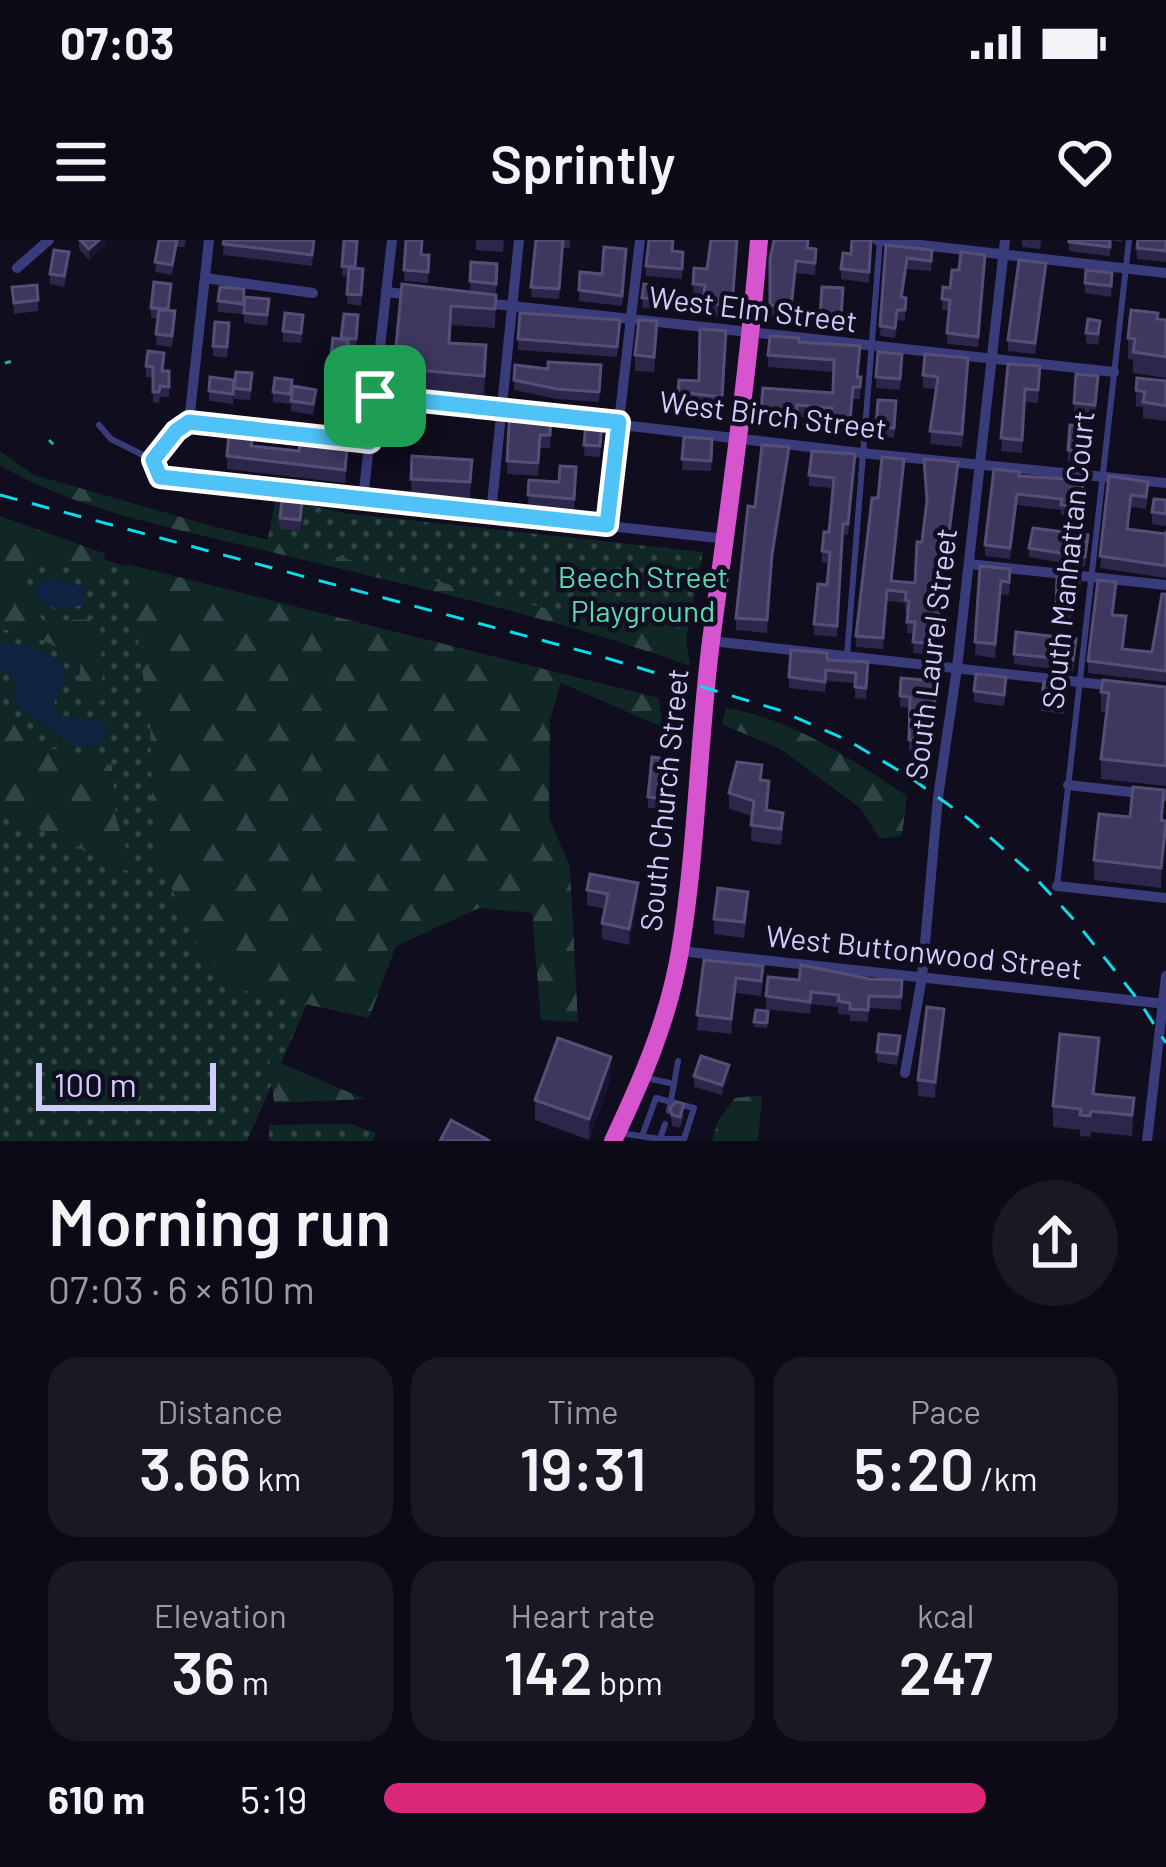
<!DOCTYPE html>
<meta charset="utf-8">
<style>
body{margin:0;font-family:Barlow,sans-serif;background:#191823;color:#f1f3f6;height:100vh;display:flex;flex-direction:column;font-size:45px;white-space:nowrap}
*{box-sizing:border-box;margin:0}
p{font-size:39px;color:#9a9aa1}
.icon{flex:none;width:66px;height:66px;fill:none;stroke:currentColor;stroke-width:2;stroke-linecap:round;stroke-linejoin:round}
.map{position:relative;height:901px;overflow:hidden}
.drawer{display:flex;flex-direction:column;background:#0b0a16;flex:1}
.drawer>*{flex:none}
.scale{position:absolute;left:36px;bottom:30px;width:180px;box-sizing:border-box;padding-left:12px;border:6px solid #d0ccfc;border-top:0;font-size:33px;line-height:42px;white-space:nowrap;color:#d0ccfc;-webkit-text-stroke:9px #0f0d1e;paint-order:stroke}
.pin{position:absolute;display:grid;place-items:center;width:102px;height:102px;color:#fff;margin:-51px;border-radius:24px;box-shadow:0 6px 18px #0006}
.round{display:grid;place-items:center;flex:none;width:126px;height:126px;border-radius:63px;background:#191823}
.overview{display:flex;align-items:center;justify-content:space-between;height:204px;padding:0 48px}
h1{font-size:66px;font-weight:600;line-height:90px}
.metrics{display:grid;grid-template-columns:repeat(3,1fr);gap:18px;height:204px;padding:12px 48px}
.metrics div{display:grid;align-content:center;border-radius:30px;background:#191823;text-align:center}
.metrics b{font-size:60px;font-weight:600}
.metrics small{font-size:33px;font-weight:400}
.metrics p{font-size:33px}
ul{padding:0 48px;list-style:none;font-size:39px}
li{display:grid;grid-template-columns:192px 144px 1fr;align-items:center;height:90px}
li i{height:30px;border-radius:15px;background:#db2777}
.status{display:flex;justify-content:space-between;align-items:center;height:84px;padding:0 60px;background:#0b0a16;direction:ltr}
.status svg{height:33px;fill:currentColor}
header{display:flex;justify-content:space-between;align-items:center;height:156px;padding:0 48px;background:#0b0a16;font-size:54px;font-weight:600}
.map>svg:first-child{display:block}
.green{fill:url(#green-dots)}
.forest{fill:url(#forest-firs)}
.water{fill:#0e2441}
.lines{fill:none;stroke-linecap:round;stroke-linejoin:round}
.path{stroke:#33aa9d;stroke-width:3;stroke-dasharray:6 9;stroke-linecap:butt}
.service{stroke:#3a3b7a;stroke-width:6}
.minor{stroke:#3a3b7a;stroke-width:10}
.trunk{stroke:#d654ce;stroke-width:18}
.rail{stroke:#0cdce9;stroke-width:3;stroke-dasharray:18 15;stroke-linecap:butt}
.wall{fill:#2c264b}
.shaded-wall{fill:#191531}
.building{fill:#3e385e;stroke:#554f77;stroke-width:3}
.route-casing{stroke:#fff;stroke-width:24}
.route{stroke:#4fc3f7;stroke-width:15}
.labels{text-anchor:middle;stroke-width:9;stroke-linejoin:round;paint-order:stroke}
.street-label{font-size:30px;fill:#d0ccfc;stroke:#0f0d1e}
.park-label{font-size:30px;fill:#5dd8b4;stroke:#0f0d1e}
</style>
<div class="status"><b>07:03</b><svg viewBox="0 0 49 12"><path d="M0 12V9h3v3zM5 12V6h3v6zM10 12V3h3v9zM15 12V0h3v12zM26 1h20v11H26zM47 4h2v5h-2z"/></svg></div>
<header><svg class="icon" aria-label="menu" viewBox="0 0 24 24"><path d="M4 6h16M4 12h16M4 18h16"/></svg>Sprintly<svg class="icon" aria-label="heart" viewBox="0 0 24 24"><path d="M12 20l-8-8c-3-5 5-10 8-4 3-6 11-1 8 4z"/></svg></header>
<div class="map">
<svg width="1166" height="901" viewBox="0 0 1166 901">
<defs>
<pattern id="green-dots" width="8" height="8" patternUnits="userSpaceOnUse" patternTransform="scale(3)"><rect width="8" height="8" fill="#102726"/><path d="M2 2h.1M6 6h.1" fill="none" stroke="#324546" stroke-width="1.8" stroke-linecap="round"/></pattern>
<pattern id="forest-firs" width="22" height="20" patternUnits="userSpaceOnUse" patternTransform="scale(3)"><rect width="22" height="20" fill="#102726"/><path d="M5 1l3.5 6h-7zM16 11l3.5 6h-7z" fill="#324546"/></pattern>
</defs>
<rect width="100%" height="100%" fill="#0f0d1e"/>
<g class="green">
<path d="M276,257L344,273L703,312L683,417L267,303Z"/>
<path d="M0,288L455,426L247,901H0Z"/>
<path d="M351,884L376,893L373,901H269V885Z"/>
</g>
<g class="forest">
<path d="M0,211L34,235L216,287L569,374L685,389L690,426C550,375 403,345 259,309C179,290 69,268 0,225Z"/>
<path d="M0,276L106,314L96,337L69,326L25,324L18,342L43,381L100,379L103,461L77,458L81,420L31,394L0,389Z"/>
<path d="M127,324L659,458L662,487L561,443L550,480L549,578L570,627L578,782L541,780L532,673L479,668L396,706L369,778L241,750L202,715L154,610L150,485Z"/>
<path d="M0,460L24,501L112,525L116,579L136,635L5,573L0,565Z"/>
<path d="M726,468C793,479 851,519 907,556L902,595L880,599L860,568L782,510L722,484Z"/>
<path d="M269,818L365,859L274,863Z"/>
<path d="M762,855L758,901H712L718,881L735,858Z"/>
</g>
<g class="water">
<path d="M54,338L82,346L85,363C62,374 50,370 33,352L44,340Z"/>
<path d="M0,402C25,403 51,411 67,430L53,467L61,475L102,481L108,492L98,505L75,507L20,468L14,456L13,436L0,430Z"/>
</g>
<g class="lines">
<g class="path">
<path d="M5,123L17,120"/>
<path d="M49,200L57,208"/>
</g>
<g class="service">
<path d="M189,182L176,191L153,220L160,237L363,259"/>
<path d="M99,185L111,199L153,220"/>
<path d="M847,415L880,0"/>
<path d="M1057,646L1129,0"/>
<path d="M647,838L674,844L669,871"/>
<path d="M674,844L678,821"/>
<path d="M620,893L660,899L665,884"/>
<path d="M642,896L656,858L694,868L684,899H660"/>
</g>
<g class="minor">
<path d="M209,0L189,182L370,202"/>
<path d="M392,0L363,259L727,299"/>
<path d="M877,0L1166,33"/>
<path d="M17,28L49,0"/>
<path d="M205,38L313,53"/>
<path d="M386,52L413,55"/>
<path d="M485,63L1114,132"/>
<path d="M375,156L861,213L1166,243"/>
<path d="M491,273L519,0"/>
<path d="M607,285L640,0"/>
<path d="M969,324L1166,345"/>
<path d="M711,401L1115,446"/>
<path d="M1068,545L1166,556"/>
<path d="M1057,646L1166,658"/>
<path d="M680,711L1166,764"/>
<path d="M905,833L922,737L938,557L957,428L1005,0"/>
<path d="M1147,901L1166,736"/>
</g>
<path class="trunk" d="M613,901C642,840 669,778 680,711C697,609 698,504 711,401C729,267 748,135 759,0"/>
<path class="rail" d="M0,255L593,414L779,470L847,500L908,536L970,580L1031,633L1076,682L1139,761L1166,803"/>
</g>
<g class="wall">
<path d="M79,0H106V4L89,20L79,9Z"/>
<path d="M159,0H186L185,7H177L172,35L155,32Z"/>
<path d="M224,0H314L312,26L223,15Z"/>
<path d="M406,0L422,15H429L428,43L404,41Z"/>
<path d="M476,0H504L503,12L476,10Z"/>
<path d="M536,0H570V8H563L559,59L531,57Z"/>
<path d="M711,0H738L732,78L703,76L704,58L693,57L694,28L707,29Z"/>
<path d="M809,0L808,8L816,21L815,35L796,33L791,80L770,78V19Z"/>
<path d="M871,0L869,43L841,39V29L851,14Z"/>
<path d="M1022,0H1041L1040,9L1022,7Z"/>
<path d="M1069,0H1123L1121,2L1110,0V16H1107L1069,11Z"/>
<path d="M1136,0H1166V22L1137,19Z"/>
<path d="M886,5L932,10L931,31L907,29L903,57L906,58L905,81L897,80L895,98L880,96Z"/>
<path d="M673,11L683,12L682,39L646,36V26Z"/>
<path d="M357,12L356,28L363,40L361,66L347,64L349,37L342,36V26Z"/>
<path d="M626,19L622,66L579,61L580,32L602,34Z"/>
<path d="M471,22L497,24L496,54L470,51Z"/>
<path d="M69,23L64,47L50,44V34Z"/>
<path d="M985,25L978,107L947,104L949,70H942L943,47L950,48L959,30Z"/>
<path d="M1046,34L1035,114L1008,111V100Z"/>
<path d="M1085,43L1112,44L1111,57L1085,53Z"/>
<path d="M402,44L496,55L495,88L451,85L450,103L486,125L484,155L394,148V128Z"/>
<path d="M644,44L656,45L655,69L642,68Z"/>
<path d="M12,47L38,60V71L14,74Z"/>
<path d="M822,47L843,48L841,88L820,86Z"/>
<path d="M171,54L169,71L175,82L172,107L156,105L158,79L151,78V68Z"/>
<path d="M244,60L243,74L218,72V61Z"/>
<path d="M269,70L267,86L244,83V73Z"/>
<path d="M1166,80V138L1133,133V119H1128V98Z"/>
<path d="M303,86L301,103L283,102V91Z"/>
<path d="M358,86L356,110L348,109L345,142L351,154L348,180L332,178L335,136H330V125L341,99Z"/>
<path d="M620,91L617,117L518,110V99Z"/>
<path d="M1100,91L1098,105L1086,103V93Z"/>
<path d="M229,94L227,118L213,116V106Z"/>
<path d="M657,97L654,132L635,131V115Z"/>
<path d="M799,102L860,118L858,137H861L860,159H853L850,192L831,190V180L797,177V184L761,181V169L833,153V132L768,127V115Z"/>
<path d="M726,104L722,170L678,165L679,140L699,141Z"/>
<path d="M878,112L902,125L900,150L876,148Z"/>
<path d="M1008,124L1040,140L1038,163L1025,162L1022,213L1001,211Z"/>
<path d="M515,125L548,129L601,125L599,162L557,159L514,150Z"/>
<path d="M146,126L169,131V157H160L159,163L153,162V137H146Z"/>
<path d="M968,131L962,207L930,204L936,149L923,148V135Z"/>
<path d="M1166,141V181L1143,178V167L1136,166V150Z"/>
<path d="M252,144L250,160L234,159V148Z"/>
<path d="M1098,146L1095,176L1074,174V163Z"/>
<path d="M234,150L233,164L209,161V151Z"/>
<path d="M292,150L290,164L273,162V152Z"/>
<path d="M316,160L313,175L291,171V161Z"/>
<path d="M510,169L521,176L551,178L550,208H540L538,236L507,234Z"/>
<path d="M896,172L894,198L876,196V186Z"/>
<path d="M586,182H602L600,217L584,216Z"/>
<path d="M684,197L712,199L711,231L682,230Z"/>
<path d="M1090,197L1088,223L1068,221V210Z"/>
<path d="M227,216L347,221L345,243L227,229Z"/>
<path d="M412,216L472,220L470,258L411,254Z"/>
<path d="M789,220L772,326L767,393L736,390V378L755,267Z"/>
<path d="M855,224L848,295L843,294L837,397L814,395V384L827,345L829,323L822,322V311L829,292L833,248L809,246V235Z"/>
<path d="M576,227L574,270L528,266L529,240L559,242Z"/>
<path d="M904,230L892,341L915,343L958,233L935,415L913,413L914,393H907L908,372L905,371V363L887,361L883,409L856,407V396L878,258Z"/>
<path d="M1019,236L1083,251L1081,277L1061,275V270L1017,265L1010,319L985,316V305Z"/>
<path d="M1109,236L1148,254L1146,269L1131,267L1128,289L1166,294V291V338L1100,328Z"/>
<path d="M1166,260V286L1152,284V272Z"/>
<path d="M302,272L300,291L280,289V278Z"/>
<path d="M1088,304L1085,327L1029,317V308Z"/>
<path d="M980,326L1010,342L1009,355L1001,354L995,418L975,415Z"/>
<path d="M1057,338L1079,352L1078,365L1073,364L1070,382L1056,381Z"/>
<path d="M1116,354L1113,375L1126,388L1124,409L1152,412L1166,354V442L1088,433V421Z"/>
<path d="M1076,409L1073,431L1014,424V414Z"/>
<path d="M827,420L868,433L866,459L855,458V443L826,441L825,452L789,448V437Z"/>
<path d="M901,438L935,474L928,513L909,511L910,468L900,467Z"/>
<path d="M1166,447V546L1101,539V519L1107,472H1101V452Z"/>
<path d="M1006,448L1004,466L974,462V451Z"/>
<path d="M1066,456L1064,474L1041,471V461Z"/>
<path d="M667,530L663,569L648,568V557Z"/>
<path d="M762,540L769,557L768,571L783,588L781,605L751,601L752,576L729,569V553Z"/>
<path d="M1164,570L1163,581L1166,601L1161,648L1094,640V620L1130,577Z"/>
<path d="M587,650L638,659L629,705L602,699V683L605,669L587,665Z"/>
<path d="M748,667L744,698L714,694V679Z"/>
<path d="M704,720L763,741L761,756L736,753L731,794L697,790Z"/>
<path d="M870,739L902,740L901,770L869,768L868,782L850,781V775L838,774V767L811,764L810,774L766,769V756L799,740Z"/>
<path d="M756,770L768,771L767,788L754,787Z"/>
<path d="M944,785L935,858L918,856V840Z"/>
<path d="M900,807L897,825L877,822V812Z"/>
<path d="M1099,819L1095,854L1134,858L1132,896L1091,892L1090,897L1080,896V890L1053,887V866Z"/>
<path d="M729,835L722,855L694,847V836Z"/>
<path d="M611,838L589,900L535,880V860Z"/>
<path d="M670,868L684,875L680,888L672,886Z"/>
</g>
<g class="shaded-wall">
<path d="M99,0H106V4L89,20V9Z"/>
<path d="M789,207V220L772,326L767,393L772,314Z"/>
<path d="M958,222V233L935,415V404Z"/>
<path d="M935,464V474L928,513V502Z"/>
<path d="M1166,581V601L1161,648V628Z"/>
<path d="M638,643V659L629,705V689Z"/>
<path d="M944,769V785L935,858V842Z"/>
<path d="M1099,798V819L1093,875V854Z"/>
<path d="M611,817V838L589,900V879Z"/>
<path d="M729,825V835L722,855V845Z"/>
</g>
<g class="building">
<path d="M80,0H99L89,9Z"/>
<path d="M159,0H177L172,25L155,22Z"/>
<path d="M224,0H314L312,15L223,4Z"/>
<path d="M344,0L357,1L355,27L342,26Z"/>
<path d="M406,0H422L421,15H429L428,32L404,30Z"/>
<path d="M536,0H563L559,49L531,47Z"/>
<path d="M649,0H673L672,11L683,12L682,29L646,26Z"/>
<path d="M711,0H737L732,65L703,63L705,45L693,44L694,28L707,29Z"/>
<path d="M774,0H808L807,8L816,9L815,23L796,21L791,68L770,65V19Z"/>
<path d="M852,0H871L869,32L841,29L843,13L851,14Z"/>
<path d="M1069,0H1110V7L1069,2Z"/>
<path d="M1138,0H1166V11L1137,8Z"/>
<path d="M886,5L932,10L931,21L907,18L901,57L906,58L905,70H897L895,88L880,86Z"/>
<path d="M604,7L626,9L622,56L579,50L580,32L602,34Z"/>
<path d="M54,10L69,12L64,36L50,34Z"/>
<path d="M961,12L985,15L978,97L947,93L950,60L942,59L943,47L950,48L952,30H959Z"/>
<path d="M1019,20L1046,23L1035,103L1008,100Z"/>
<path d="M471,22L497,24L496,44L470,41Z"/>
<path d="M349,28L363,29L361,55L347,54Z"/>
<path d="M1086,30L1112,33L1111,46L1085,43Z"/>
<path d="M154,42L171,44L168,69L151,68Z"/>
<path d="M402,44L496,55L495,69L451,66L449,103L486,105L484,136L394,128Z"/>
<path d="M644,44L656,45L655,59L642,58Z"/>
<path d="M37,45L38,60L14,63L12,47Z"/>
<path d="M220,47L244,49L243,64L218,61Z"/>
<path d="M822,47L843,48L841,77L820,76Z"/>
<path d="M245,57L269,59L267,75L244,73Z"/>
<path d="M159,70L175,71L172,96L156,94Z"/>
<path d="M1131,70L1158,73L1157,79L1166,80V117L1133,112L1135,99L1128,98Z"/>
<path d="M285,73L303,75L301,93L283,91Z"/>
<path d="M520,73L620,80L617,107L518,99Z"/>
<path d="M344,74L358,75L356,99L341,98Z"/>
<path d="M1088,79L1100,81L1098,94L1086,93Z"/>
<path d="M639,80L657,81L654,117L635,115Z"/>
<path d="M215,82L229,83L227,107L213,106Z"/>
<path d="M700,89L726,91L722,157L678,152L679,140L699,141Z"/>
<path d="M770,96L799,98V102L860,106L857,137H861L860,147H853L850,180L831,178L832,168L797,165V172L761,169L763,148L833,153L834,120L768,115Z"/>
<path d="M333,98L348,100L344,142L351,143L348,170L332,168L337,126L330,125Z"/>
<path d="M148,111L164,113L162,131H169V147L160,146L159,152H153V127L146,126Z"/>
<path d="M878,112L902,114L900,139L876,137Z"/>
<path d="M925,114L968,118L962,194L930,191L938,137L923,135Z"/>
<path d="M548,122L601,125L599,152L557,149L514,140L515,125L548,129Z"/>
<path d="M1008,124L1040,126L1038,150L1025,149L1022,200L1001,198Z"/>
<path d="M236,132L252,133L250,150L234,148Z"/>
<path d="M1076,134L1098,136L1095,165L1074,163Z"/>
<path d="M210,137L234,140L233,154L209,151Z"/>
<path d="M275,138L292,140L290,154L273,152Z"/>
<path d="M1137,138L1166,141V166L1143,162L1145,152L1136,150Z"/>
<path d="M293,146L316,150L313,164L291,161Z"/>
<path d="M878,160L896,161L894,188L876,186Z"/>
<path d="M510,169L521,170V176L551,178L550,195H540L538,223L507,221Z"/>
<path d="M586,182H602L600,206L584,205Z"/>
<path d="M1070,185L1090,187L1088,212L1068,210Z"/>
<path d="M229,193L253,196L251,206L299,211L300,204L347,208L345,230L227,216Z"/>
<path d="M684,197L712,199L711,221L682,219Z"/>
<path d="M762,205L789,207L772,314L767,380L736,378L748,266L755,267Z"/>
<path d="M812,211L855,214L848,284H843L837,386L814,384L818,344L827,345L830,312L822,311L824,292H829L834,238L809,235Z"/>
<path d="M412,216L472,220L470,242L411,239Z"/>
<path d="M882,217L904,219L891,341L915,343L917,302H922L927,260L924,219L958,222L935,404L913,402L915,382H907L909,361L905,360L906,352L887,350L883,398L856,396L872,258H878Z"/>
<path d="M560,226L576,227L574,259L528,255L529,240L559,242Z"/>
<path d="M994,229L1020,232L1019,236L1083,240L1081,267L1061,265L1062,259L1017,254L1010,308L985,305Z"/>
<path d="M1109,236L1148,242L1146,257L1131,255L1127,289L1166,294V291V326L1100,316Z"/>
<path d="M282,259L302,261L300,280L280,278Z"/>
<path d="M1154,259L1166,260V274L1152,272Z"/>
<path d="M1033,288L1088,295L1085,317L1029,308Z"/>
<path d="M980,326L1010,329L1009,342L1001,341L995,404L975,402Z"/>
<path d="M1057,338L1079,341L1078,354L1073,353L1070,372L1056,370Z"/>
<path d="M1098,340L1116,342L1112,375L1126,376L1122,409L1152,412L1162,354H1166V431L1088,421Z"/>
<path d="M1016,392L1076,399L1073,420L1014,414Z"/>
<path d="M791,410L827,413V420L868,422L866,448L855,447L856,433L826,430L825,442L789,437Z"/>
<path d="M976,434L1006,437L1004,455L974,451Z"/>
<path d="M901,438L934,441L935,464L928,502L909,500L910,457L900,456Z"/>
<path d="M1103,440L1166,447V526L1101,519L1109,453L1101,452Z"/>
<path d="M1044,442L1066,445L1064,463L1041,461Z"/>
<path d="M652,517L667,519L663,559L648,557Z"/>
<path d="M737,522L762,525L760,540L769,541L766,570L783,573L781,589L751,585L754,561L729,553Z"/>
<path d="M1133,547L1164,550L1161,580L1166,581L1161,628L1094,620L1099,574L1130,577Z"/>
<path d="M590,634L638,643L629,689L602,683L608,654L587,650Z"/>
<path d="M718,648L748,652L744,682L714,679Z"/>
<path d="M704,720L763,726L761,741L736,738L731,779L697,775Z"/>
<path d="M801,725L870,739L902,740L901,757L869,756L868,770L850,769V763L838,761L839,755L811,752L810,762L766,756L768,737L799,740Z"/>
<path d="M927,767L944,769L935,842L918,840Z"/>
<path d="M756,770L768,771L767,783L754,782Z"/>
<path d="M879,794L900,796L897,814L877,812Z"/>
<path d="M1060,794L1099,798L1093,854L1134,858L1132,875L1091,871L1090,876L1080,875L1081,869L1053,866Z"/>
<path d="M558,798L611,817L589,879L535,860Z"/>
<path d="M701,816L729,825L722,845L694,836Z"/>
<path d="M676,862L684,864L680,877L672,875L670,868Z"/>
<path d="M451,880L490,901H440Z"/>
</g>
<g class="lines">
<g class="route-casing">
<path id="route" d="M375,156L619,182L607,285L160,237L153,220L176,191L189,182L370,202Z"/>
</g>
<use href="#route" class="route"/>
</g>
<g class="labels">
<g class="street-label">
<text transform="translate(753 70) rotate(7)" y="10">West Elm Street</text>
<text transform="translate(773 176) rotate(7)" y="10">West Birch Street</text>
<text transform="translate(1069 320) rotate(-84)" y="10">South Manhattan Court</text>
<text transform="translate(932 414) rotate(-83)" y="10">South Laurel Street</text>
<text transform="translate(665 560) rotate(-84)" y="10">South Church Street</text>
<text transform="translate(924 713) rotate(6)" y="10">West Buttonwood Street</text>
</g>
<g class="park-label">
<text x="643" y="348">Beech Street<tspan x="643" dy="34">Playground</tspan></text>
</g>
</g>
</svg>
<div class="scale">100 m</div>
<div class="pin" style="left:375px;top:156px;background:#1e9e55"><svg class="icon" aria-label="arrive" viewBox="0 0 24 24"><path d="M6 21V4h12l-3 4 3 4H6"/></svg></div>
</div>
<section class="drawer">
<div class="overview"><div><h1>Morning run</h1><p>07:03 · 6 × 610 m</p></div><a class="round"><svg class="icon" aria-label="share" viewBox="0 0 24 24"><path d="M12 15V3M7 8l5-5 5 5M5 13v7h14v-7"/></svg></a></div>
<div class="metrics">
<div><p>Distance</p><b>3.66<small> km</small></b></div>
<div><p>Time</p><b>19:31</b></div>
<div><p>Pace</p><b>5:20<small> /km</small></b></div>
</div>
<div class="metrics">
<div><p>Elevation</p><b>36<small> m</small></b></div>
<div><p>Heart rate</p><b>142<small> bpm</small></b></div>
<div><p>kcal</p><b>247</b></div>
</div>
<ul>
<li><b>610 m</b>5:19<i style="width:82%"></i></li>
</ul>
</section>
